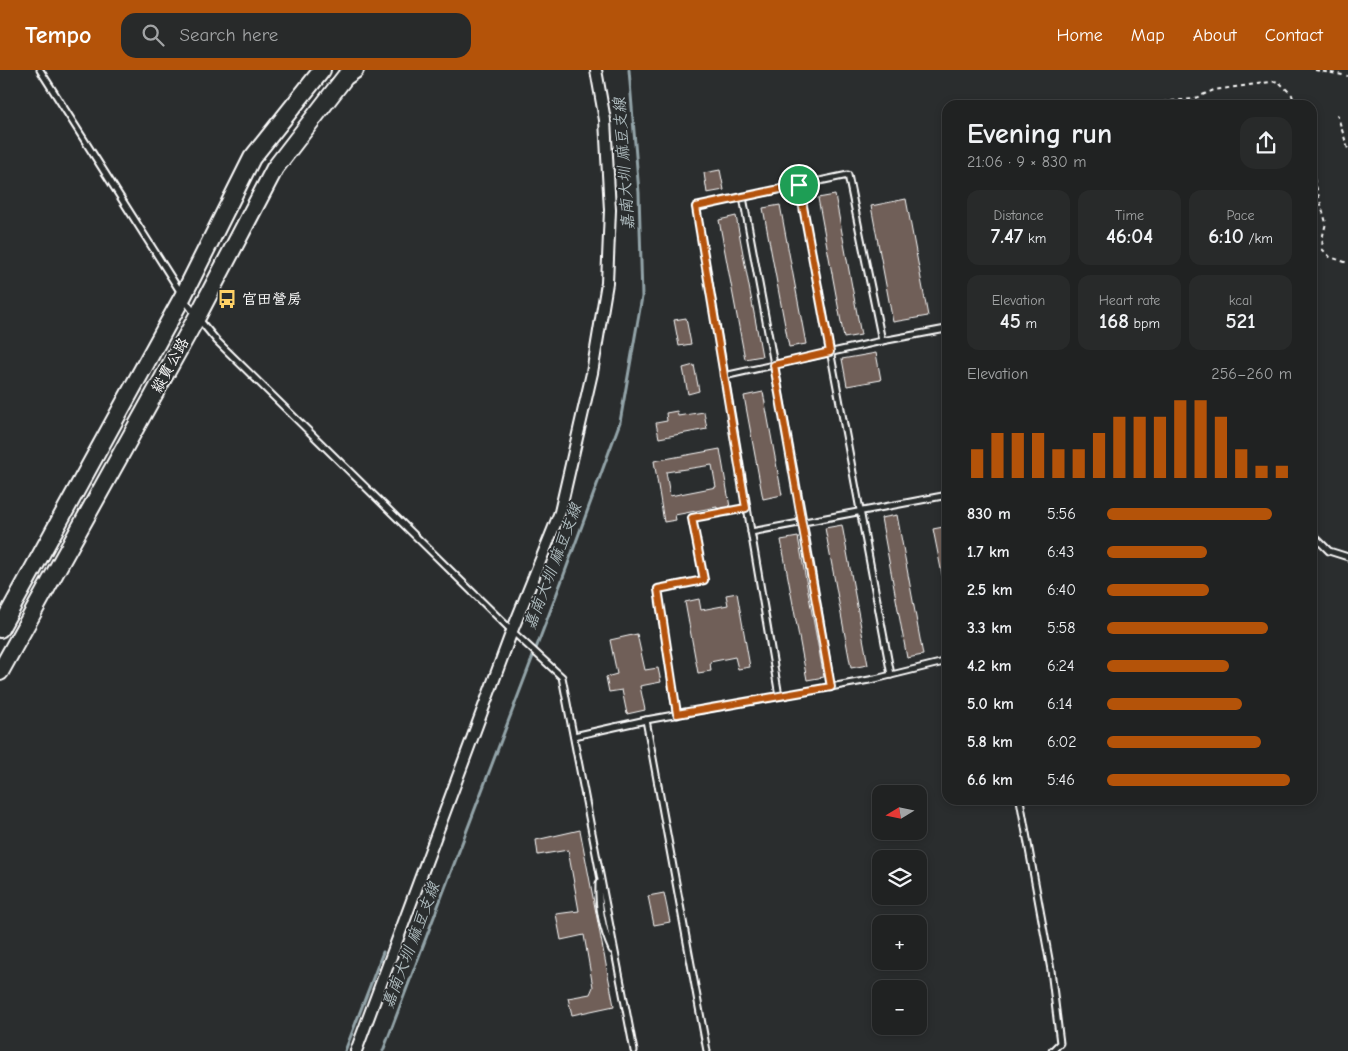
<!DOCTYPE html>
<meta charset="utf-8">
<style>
body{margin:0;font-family:"Comic Neue","LXGW WenKai TC",sans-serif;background:#282a2a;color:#f1f3f6;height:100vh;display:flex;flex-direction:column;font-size:19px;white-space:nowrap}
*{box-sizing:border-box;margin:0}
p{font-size:16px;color:#a2a4a5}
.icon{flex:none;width:28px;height:28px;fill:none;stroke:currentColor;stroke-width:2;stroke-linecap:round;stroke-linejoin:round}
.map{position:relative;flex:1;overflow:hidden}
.panel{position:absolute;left:942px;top:30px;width:375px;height:705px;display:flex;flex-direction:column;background:#202222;border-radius:15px;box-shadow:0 2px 8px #0003,0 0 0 1px #3d3f40}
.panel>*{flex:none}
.needle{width:32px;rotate:260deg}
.tools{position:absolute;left:872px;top:715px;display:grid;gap:10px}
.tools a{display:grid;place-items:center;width:55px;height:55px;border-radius:10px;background:#202222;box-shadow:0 2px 8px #0003,0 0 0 1px #3d3f40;font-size:25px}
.pin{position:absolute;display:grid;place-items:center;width:42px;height:42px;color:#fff;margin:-21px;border:2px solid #fff;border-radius:50%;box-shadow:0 1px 5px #0007}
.round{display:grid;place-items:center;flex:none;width:52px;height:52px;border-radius:15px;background:#282a2a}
.overview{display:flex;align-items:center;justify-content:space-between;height:85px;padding:0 25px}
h1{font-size:28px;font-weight:600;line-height:38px}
.stats{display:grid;grid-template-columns:repeat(3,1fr);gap:8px;height:85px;padding:5px 25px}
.stats div{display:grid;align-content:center;border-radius:12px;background:#282a2a;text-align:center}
.stats b{font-size:21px;font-weight:600}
.stats small{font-size:14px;font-weight:400}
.stats p{font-size:14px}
.chart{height:140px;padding:10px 25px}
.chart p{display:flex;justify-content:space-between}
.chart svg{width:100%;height:90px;margin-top:5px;stroke:#b45309;stroke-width:6}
ul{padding:0 25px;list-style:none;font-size:16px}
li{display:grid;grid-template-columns:80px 60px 1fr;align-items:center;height:38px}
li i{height:12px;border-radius:6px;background:#b45309}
header{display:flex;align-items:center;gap:30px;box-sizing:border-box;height:70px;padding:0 25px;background:#b45309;color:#fff}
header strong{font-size:24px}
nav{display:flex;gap:28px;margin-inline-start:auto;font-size:18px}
.search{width:350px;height:45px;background:#282a2a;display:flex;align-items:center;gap:12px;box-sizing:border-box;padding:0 18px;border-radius:15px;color:#a2a4a5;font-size:19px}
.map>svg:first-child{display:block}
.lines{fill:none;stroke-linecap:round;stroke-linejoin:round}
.stream{stroke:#93a4a9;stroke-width:3}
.building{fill:#705f58;stroke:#fff;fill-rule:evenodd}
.lane-casing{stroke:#fff;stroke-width:9}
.street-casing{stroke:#fff;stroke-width:14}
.primary-casing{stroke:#fff;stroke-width:20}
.path{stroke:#fff;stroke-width:2;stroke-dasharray:4 4;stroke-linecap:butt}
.lane{stroke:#2a2d2e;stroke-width:5}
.street{stroke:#2a2d2e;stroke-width:10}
.primary{stroke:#2a2d2e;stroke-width:16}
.route-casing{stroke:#fff;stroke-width:10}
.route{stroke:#b45309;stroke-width:6}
.labels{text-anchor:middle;stroke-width:4;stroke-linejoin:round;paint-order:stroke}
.poi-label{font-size:15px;fill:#fff;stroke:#2a2d2e;text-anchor:start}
.street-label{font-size:15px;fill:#fff;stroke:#2a2d2e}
.water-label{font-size:16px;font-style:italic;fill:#aebbbe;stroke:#2a2d2e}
</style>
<header>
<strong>Tempo</strong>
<div class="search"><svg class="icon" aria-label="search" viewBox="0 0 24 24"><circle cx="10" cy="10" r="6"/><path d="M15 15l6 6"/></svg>Search here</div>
<nav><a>Home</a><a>Map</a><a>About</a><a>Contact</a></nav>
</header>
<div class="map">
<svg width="1348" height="981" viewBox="0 0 1348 981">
<rect width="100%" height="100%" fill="#2a2d2e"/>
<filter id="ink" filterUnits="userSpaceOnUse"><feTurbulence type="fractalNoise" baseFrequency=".02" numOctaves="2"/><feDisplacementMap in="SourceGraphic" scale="10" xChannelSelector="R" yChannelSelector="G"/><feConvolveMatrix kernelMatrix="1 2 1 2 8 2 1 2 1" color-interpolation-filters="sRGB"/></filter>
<g filter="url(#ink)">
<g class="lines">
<g class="stream">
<path d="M345,981L383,882"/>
<path d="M383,981L562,510L620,352L642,227L639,123L629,0"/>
</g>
</g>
<g class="building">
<path d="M720,100L724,120L707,123L704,103Z"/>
<path d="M835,125L861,265L844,268L818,128Z"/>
<path d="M906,129L928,246L893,252L871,136Z"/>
<path d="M780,135L806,274L789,277L763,138Z"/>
<path d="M736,146L762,286L745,289L719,150Z"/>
<path d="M686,248L691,274L679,276L674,250Z"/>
<path d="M876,283L881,310L847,316L842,289Z"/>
<path d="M694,295L699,321L688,324L683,298Z"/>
<path d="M763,322L782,425L763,429L744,326Z"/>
<path d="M677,341L678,346L704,342L707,359L659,368L656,353L667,351L666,343Z"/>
<path d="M720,379L730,437L717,439V437L675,445L676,450L664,452L654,391ZM712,395L716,417L670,426L666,402Z"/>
<path d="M897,445L923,585L907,588L881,448Z"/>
<path d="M842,455L868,595L851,598L825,458Z"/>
<path d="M948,456V509H943L933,459Z"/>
<path d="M798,467L824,607L807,610L781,470Z"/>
<path d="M737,523L750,597L738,599L735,587L710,592L711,601L698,603L685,532L699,529L701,540L728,535L726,525Z"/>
<path d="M637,564L645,600L658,598L661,612L640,616L645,640L627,644L622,620L609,622L606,607L617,604L610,570Z"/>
<path d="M580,760L614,936L572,945L568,928L590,924L593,917L584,865L561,870L556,844L579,841L568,780L538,785L536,770Z"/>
<path d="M664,823L670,852L654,855L648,826Z"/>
</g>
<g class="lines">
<g class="lane-casing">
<g id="lane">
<path d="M40,0L181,223"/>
<path d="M799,115L891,605"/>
<path d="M743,127L803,451L831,617"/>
<path d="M185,230L197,247L217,271L512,561L562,607L634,981"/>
<path d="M882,271L946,259L948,264"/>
<path d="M724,306L882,271L848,105L696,137L779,626"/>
<path d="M751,462L948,425"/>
<path d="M1312,464L1329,481L1348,487"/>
<path d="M677,645L658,519L704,510L692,448L747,438"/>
<path d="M646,650L707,981"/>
<path d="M574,666L646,650L875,609L948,591"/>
<path d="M1020,730L1051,900L1060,973L1052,981"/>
<path d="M599,813C598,837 602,858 612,880"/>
</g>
</g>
<g class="street-casing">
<path id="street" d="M356,981L512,561L560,442L592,303L607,213L610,140L605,50L596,0"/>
</g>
<g class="primary-casing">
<g id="primary">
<path d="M0,559L183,226L252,88L322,0"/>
<path d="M0,602L197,247L275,98L345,7L355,0"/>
</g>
</g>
<g class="path">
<path d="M1315,0L1348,6"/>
<path d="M1156,35L1162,32L1193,29L1214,20L1278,11L1292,25L1295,35"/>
<path d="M1337,44L1348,79"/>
<path d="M1312,101L1326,153L1323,165L1322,179L1330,187L1348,193"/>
</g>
<use href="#lane" class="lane"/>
<use href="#street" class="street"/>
<use href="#primary" class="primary"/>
</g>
</g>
<g class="lines" filter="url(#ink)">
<g class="route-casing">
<path id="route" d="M799,115L830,282L774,295L831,617L677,644L658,519L704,510L692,448L746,438L696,137Z"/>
</g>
<use href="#route" class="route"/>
</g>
<defs>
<g id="bus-bare" transform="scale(1.5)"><path d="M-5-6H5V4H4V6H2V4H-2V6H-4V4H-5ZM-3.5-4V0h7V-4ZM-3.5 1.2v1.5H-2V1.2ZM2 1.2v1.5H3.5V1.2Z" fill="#ffd166" stroke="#2a2d2e" stroke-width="2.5" paint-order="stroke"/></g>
</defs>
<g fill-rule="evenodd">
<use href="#bus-bare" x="227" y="229"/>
</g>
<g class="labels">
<g class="poi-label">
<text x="242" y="234">官田營房</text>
</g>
<g class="street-label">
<text transform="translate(170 295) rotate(-61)" y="5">縱貫公路</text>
</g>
<g class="water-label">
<text transform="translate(623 94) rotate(-94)" y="6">嘉南大圳 麻豆支線</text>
<text transform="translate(552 496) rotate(-69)" y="6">嘉南大圳 麻豆支線</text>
<text transform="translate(410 875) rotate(-69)" y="6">嘉南大圳 麻豆支線</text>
</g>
</g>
</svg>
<div class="tools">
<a><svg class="needle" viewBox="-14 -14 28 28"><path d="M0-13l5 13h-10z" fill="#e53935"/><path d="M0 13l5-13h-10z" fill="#a2a4a5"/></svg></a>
<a><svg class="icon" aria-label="layers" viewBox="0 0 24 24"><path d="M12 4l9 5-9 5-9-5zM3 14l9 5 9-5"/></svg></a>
<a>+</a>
<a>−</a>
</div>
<div class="pin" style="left:799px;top:115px;background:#1e9e55"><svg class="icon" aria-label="arrive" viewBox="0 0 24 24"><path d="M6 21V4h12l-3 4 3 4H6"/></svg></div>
<section class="panel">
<div class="overview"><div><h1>Evening run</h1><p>21:06 · 9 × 830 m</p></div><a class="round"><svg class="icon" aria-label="share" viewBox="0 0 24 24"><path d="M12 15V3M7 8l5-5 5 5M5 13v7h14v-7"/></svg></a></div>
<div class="stats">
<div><p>Distance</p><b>7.47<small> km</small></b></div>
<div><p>Time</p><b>46:04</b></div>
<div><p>Pace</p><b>6:10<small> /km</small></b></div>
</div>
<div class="stats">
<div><p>Elevation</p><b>45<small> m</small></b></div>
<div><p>Heart rate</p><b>168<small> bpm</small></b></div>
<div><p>kcal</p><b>521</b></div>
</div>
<div class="chart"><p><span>Elevation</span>256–260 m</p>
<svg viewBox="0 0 160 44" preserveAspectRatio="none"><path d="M5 44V30M15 44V22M25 44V22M35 44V22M45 44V30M55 44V30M65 44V22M75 44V14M85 44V14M95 44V14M105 44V6M115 44V6M125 44V14M135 44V30M145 44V38M155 44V38"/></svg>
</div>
<ul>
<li><b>830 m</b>5:56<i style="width:89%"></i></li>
<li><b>1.7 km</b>6:43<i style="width:54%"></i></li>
<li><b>2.5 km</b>6:40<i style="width:55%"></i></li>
<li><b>3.3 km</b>5:58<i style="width:87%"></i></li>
<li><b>4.2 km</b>6:24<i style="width:66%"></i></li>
<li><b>5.0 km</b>6:14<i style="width:73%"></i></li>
<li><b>5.8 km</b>6:02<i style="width:83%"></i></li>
<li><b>6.6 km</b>5:46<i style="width:99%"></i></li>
</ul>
</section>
</div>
